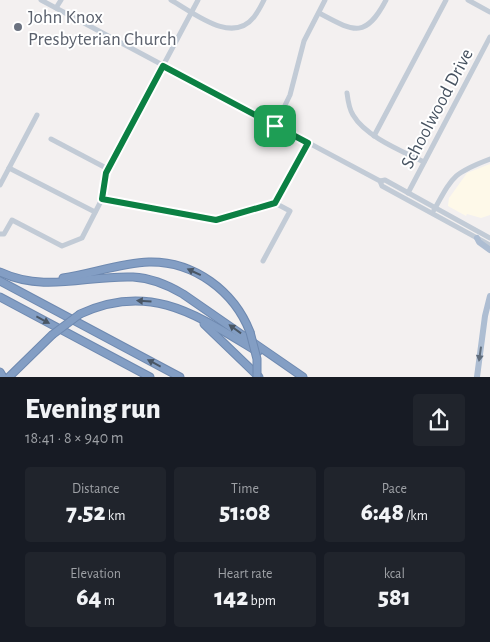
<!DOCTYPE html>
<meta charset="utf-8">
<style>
body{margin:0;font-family:"Alegreya Sans",sans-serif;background:#20242c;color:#f1f3f6;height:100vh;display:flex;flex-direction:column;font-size:19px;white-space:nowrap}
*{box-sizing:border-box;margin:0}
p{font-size:16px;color:#9ea1a6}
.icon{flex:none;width:28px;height:28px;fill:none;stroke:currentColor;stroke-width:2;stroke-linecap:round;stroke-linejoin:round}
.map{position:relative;height:377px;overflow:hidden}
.panel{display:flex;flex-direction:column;background:#171b24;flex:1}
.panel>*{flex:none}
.pin{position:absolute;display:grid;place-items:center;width:42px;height:42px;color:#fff;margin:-21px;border-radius:10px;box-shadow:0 2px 8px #0006}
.round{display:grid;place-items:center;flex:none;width:52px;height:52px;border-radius:5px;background:#20242c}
.summary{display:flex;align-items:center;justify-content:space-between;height:85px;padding:0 25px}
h1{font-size:28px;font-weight:800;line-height:38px}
.stats{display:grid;grid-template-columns:repeat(3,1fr);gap:8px;height:85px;padding:5px 25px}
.stats div{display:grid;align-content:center;border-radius:5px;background:#20242c;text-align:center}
.stats b{font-size:25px;font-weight:800}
.stats small{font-size:14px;font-weight:400}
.stats p{font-size:14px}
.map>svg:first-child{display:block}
.commercial{fill:#fef9e9}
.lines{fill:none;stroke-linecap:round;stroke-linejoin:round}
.highway-casing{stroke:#6e89b0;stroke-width:9}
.minor{stroke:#c2cbd6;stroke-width:5}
.major{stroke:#adbdd2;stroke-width:6}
.highway{stroke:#839ec4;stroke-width:7}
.highway-bridge-casing{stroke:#6e89b0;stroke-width:9;stroke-linecap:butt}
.highway-bridge{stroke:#839ec4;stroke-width:7}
.oneway{fill:#495665}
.oneway2{fill:#606d7c}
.route-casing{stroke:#fff;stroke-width:10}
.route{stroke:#0b8043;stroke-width:6}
.worship-dot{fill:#6b7280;stroke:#fff;stroke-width:2}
.labels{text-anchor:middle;stroke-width:4;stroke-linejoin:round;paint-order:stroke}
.worship-label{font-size:19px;fill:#5b616d;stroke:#fff;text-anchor:start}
.street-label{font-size:19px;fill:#465260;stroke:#fff}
</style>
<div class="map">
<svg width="490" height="377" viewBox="0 0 490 377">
<rect width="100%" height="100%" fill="#f3f0f0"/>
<path class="commercial" d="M490,164V215L481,218L467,214L466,216L448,206L449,198L467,173Z"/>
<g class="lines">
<g class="highway-casing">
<g id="highway">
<path d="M0,272C45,293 87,275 133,277C151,278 168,285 183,294L303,377"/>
<path d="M63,278C91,274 120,263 149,262C194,261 234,291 250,332"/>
<path d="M0,281L180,377"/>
<path d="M0,297L150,377"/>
<path d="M80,314C151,281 198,316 258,352"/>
<path d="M204,324L259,377"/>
<path d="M0,372L3,377"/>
<path d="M9,377L52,335"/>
</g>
</g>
<g class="minor">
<path d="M41,0L380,181L382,186L490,245"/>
<path d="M171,0C194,13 232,45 254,17C258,12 261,6 264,0"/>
<path d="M468,0L490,12"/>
<path d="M56,8L61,0"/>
<path d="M319,13C353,31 365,40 386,0"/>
<path d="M347,93C348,101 349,109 353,115C366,137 402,151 424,162"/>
<path d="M275,126L290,95L304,41L325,0"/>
<path d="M374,136L446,0"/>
<path d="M51,139L108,169"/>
<path d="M9,168L95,212"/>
<path d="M380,181L385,180L490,238"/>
<path d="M0,185L37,115"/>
<path d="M408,193L490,37"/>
<path d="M102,199L216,220L275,203L290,211L263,261"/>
<path d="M275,203L308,143"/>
<path d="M434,210C453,176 453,173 490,159"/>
<path d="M0,234H4L12,220L62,246L82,238L102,199L108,169L198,0"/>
</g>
<g class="major">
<path d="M477,238L479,242L490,250"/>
<path d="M477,377L485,316L490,296"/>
</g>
<use href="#highway" class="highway"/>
<g class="highway-bridge-casing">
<g id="highway-bridge">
<path d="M250,332L257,359V377"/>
<path d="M52,335L80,314"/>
</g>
</g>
<use href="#highway-bridge" class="highway-bridge"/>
</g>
<defs><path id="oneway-solid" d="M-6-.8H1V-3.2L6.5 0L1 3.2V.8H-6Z" transform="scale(1.25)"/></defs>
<g class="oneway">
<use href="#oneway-solid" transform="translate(194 272) rotate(-155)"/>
<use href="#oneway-solid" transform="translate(144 301) rotate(-176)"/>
<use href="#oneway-solid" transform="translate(43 320) rotate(28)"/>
<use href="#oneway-solid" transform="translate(235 329) rotate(-144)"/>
<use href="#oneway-solid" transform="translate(154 363) rotate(-152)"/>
</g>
<use class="oneway2" href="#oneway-solid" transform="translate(480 354) rotate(98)"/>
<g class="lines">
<g class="route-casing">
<path id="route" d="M163,66L308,143L275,203L216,220L102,199L106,173Z"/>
</g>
<use href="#route" class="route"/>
</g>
<circle class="worship-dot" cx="18" cy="27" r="5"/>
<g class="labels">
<g class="worship-label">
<text x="28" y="23">John Knox<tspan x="28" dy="22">Presbyterian Church</tspan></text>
</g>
<g class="street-label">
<text transform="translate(436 108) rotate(-62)" y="7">Schoolwood Drive</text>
</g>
</g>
</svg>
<div class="pin" style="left:275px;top:126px;background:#1e9e55"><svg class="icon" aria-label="arrive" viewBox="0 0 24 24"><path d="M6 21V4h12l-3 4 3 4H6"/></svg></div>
</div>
<section class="panel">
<div class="summary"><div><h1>Evening run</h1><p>18:41 · 8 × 940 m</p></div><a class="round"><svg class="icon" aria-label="share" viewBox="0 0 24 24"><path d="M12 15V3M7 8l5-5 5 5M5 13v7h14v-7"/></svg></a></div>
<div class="stats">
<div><p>Distance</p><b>7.52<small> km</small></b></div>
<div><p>Time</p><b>51:08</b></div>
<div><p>Pace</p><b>6:48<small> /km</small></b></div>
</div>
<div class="stats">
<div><p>Elevation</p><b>64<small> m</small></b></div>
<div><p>Heart rate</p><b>142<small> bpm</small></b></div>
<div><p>kcal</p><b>581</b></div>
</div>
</section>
